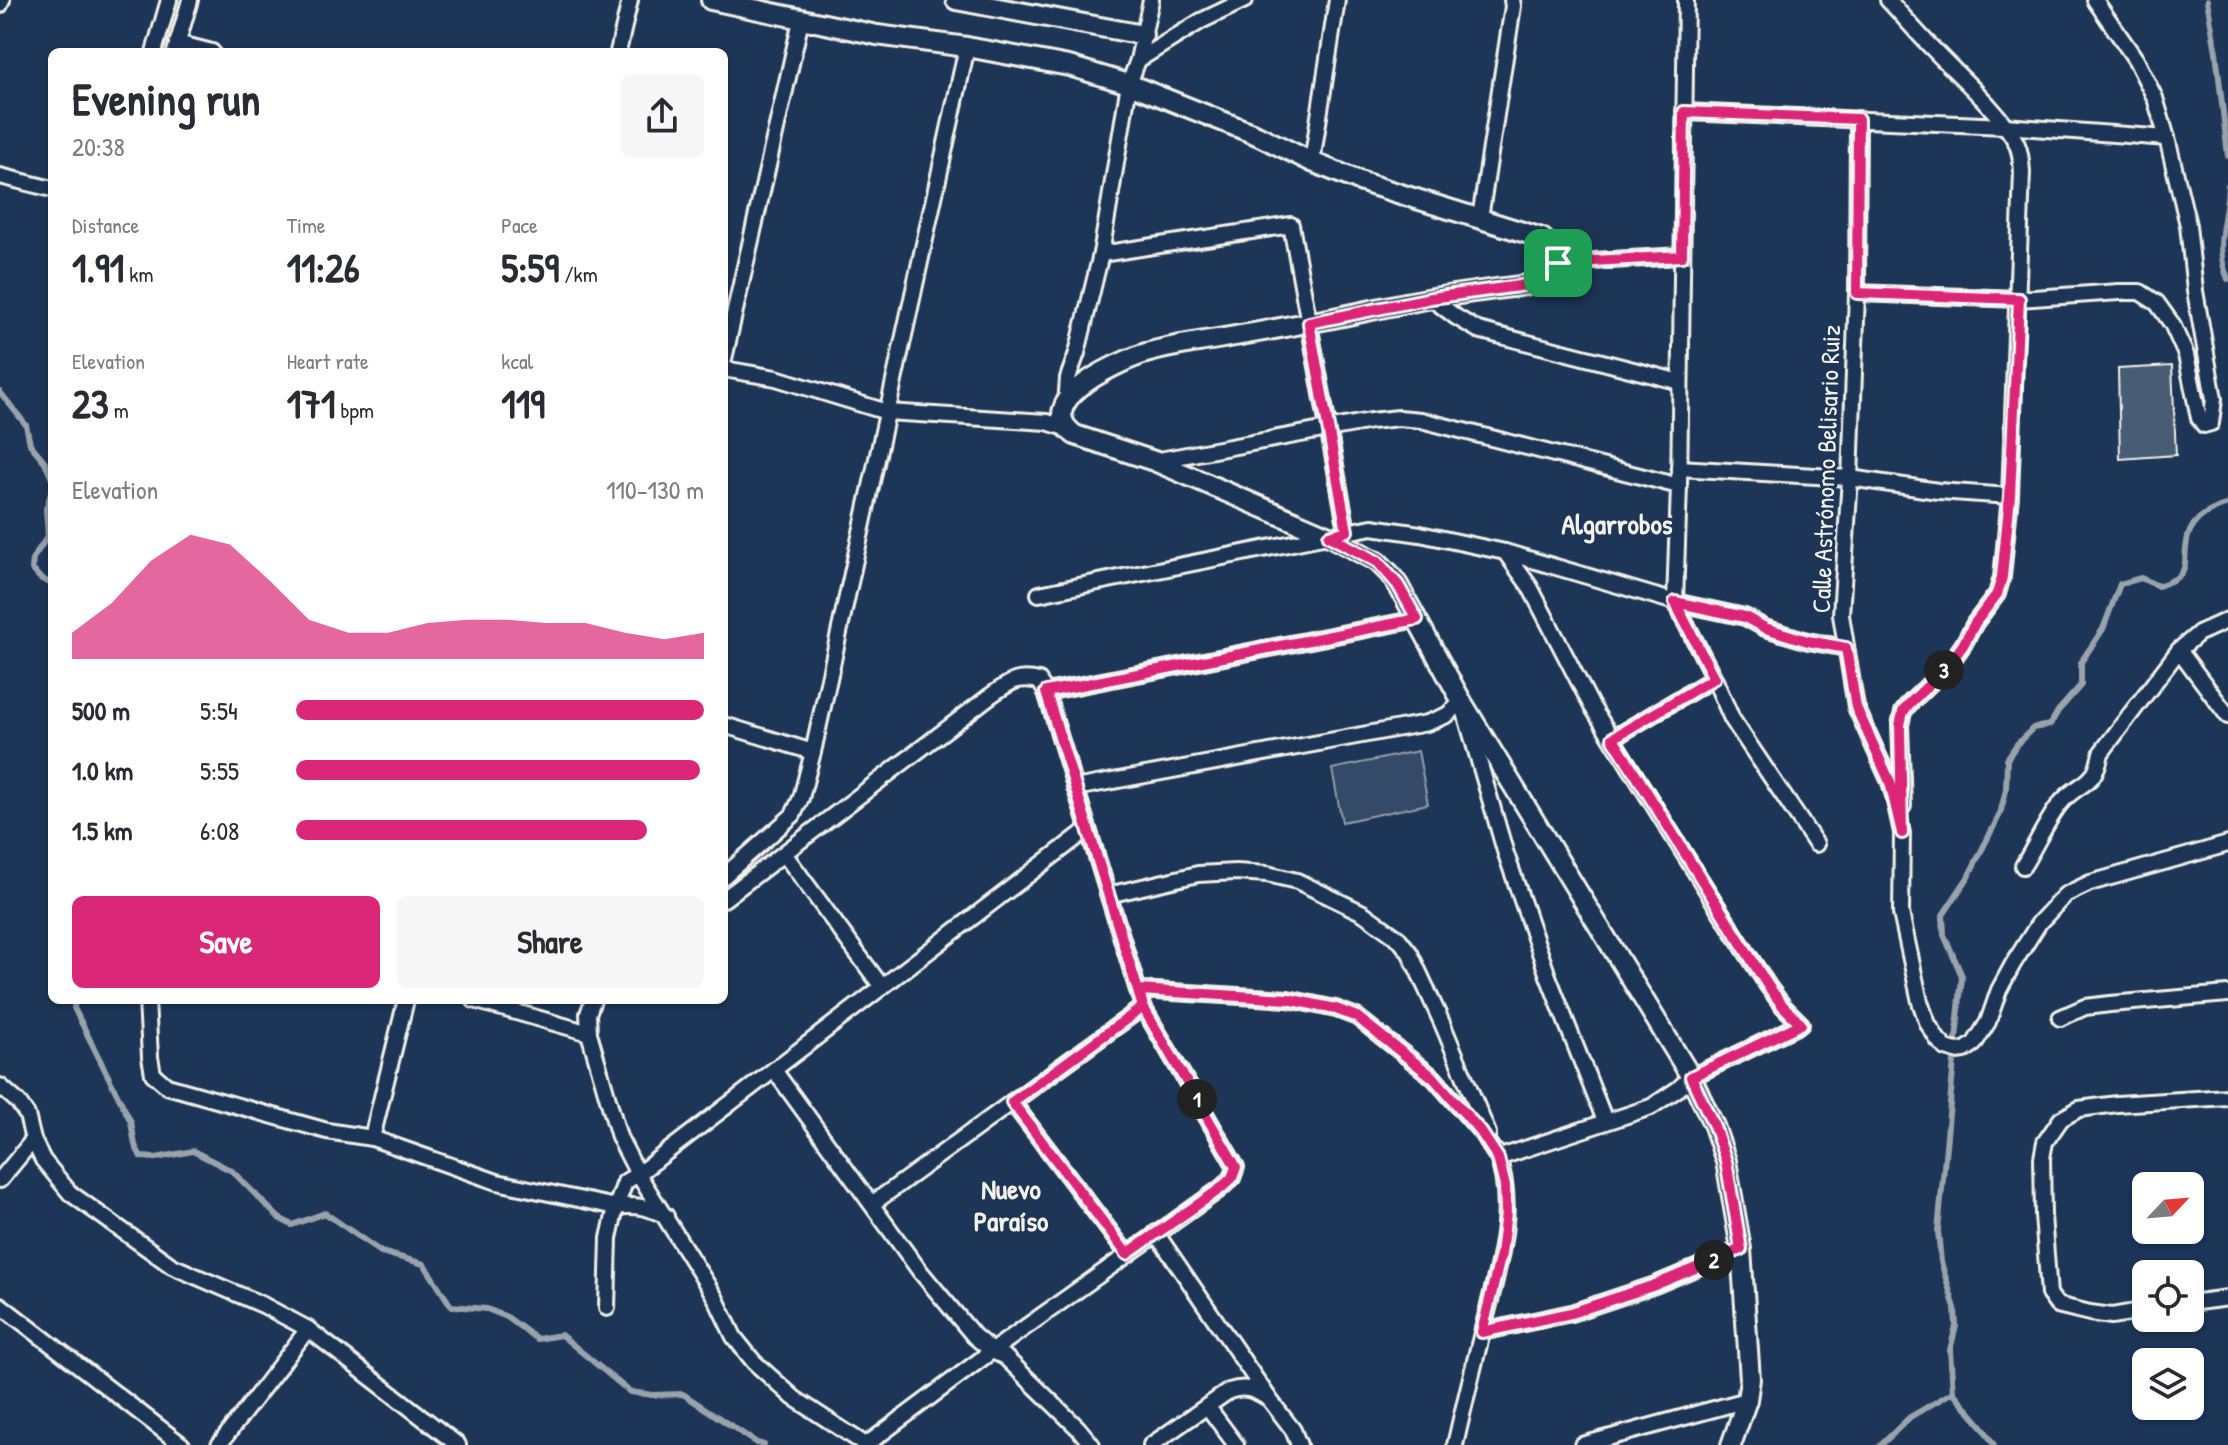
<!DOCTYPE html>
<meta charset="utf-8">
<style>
body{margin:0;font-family:"Patrick Hand",sans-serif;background:#f7f7f7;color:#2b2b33;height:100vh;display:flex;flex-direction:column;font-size:30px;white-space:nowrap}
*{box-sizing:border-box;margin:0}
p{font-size:26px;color:#7c7c81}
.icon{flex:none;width:44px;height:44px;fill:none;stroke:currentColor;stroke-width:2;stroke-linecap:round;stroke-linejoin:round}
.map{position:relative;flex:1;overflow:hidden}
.side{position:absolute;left:48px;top:48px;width:680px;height:956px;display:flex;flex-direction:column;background:#fff;border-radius:12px;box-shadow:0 2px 6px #0004}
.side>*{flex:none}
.needle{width:52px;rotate:64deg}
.fabs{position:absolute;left:2132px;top:1172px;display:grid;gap:16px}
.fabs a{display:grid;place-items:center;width:72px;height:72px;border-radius:12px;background:#fff;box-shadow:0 2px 6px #0004;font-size:40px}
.pin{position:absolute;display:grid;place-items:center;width:68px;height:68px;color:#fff;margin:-34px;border-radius:16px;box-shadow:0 4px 12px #0006}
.km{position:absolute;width:40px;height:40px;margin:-20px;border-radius:50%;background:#222;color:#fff;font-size:22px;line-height:40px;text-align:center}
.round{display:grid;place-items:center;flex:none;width:84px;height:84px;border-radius:12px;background:#f7f7f7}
.summary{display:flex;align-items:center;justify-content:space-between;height:136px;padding:0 24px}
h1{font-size:44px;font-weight:700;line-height:60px}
.figures{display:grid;grid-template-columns:repeat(3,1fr);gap:12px;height:136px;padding:8px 24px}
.figures div{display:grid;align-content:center}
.figures b{font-size:40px;font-weight:700}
.figures small{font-size:22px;font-weight:400}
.figures p{font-size:22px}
.chart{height:224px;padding:16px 24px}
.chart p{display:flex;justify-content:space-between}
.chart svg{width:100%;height:144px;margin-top:8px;fill:#db2777;opacity:.7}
.cta{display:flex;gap:16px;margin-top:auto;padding:16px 24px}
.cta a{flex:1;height:92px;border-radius:12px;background:#db2777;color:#fff;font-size:32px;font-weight:700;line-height:92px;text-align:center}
.cta a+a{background:#f7f7f7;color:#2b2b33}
ul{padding:0 24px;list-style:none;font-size:26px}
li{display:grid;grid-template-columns:128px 96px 1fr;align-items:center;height:60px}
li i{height:20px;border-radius:10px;background:#db2777}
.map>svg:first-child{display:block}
.green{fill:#354a67;stroke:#949ea8;stroke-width:2}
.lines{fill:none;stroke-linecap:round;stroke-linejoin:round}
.stream{stroke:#9aa2ab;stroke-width:6}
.building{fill:#485b74;stroke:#f4f1e8;stroke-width:2}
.minor-casing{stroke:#f4f1e8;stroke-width:20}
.tertiary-casing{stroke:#f4f1e8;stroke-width:24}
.minor{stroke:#1d3557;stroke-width:14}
.tertiary{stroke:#1d3557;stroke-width:18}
.route-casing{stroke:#fff;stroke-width:16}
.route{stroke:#db2777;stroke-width:10}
.labels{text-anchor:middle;stroke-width:6;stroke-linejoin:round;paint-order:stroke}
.street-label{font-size:26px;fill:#f4f1e8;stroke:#1d3557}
.neighbourhood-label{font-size:28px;font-weight:bold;fill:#f4f1e8;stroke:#1d3557}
</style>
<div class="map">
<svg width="2228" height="1445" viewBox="0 0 2228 1445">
<rect width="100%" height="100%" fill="#1d3557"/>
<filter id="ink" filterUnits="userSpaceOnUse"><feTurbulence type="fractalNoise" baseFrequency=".0125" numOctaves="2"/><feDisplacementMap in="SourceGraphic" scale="16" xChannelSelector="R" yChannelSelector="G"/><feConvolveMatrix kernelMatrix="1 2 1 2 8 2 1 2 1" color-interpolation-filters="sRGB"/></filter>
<g filter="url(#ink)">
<path class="green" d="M1418,751L1428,804L1342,822L1332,769Z"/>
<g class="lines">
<g class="stream">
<path d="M2207,0L2216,52L2228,156"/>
<path d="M2228,185C2227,221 2213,243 2228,279"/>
<path d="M0,392L26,425L30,444L45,462L52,479"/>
<path d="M52,490L46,509L48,536L33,558L32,569L40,578L52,584"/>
<path d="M75,1000L74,1008L131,1122L135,1145L141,1157L156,1158L193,1151L232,1171L279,1218L292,1225L325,1213L381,1252L424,1264L451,1306L487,1309L507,1317L537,1339L561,1335L630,1392L653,1395L683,1394L757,1443L764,1445"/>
<path d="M1881,1445L1910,1417L1953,1392"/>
<path d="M1994,1445L1982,1426L1953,1392L1950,1350L1956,1326L1955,1308L1941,1262L1938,1231L1962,976L1944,935L1943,915L1967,879L2000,814L2006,790L2007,759L2017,744L2033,728L2050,725L2058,711L2081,685V662L2103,629L2120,584L2141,578L2158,586C2168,582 2180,579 2184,568C2186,563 2185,553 2186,548C2188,521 2204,512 2228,504"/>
</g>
</g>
<path class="building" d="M2172,366L2176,455L2120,459L2118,369Z"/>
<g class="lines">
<g class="minor-casing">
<g id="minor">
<path d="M1686,0L1679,486L1675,602L1714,678L1732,719L1816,844"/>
<path d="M1888,0C1904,17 1918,34 1934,50C1961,78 1992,104 2013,137C2020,147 2021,159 2022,172L2010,496L2002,577L1997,594L1975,623L1963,645L1948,666L1909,704L1903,712L1900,725L1903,806"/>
<path d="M0,5L2,0"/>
<path d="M177,43L212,52"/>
<path d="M154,52L169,0"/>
<path d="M175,52L190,0"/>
<path d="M618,52L630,0"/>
<path d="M1138,60L1201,21L1245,0"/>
<path d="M1684,112L2005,126L2167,138"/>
<path d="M1858,119L1857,293L1850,478L1841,615L1856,707L1890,782L1894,796L1902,833L1901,913L1920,1002L1928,1024L1938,1040L1946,1048L1956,1051L1965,1050L1974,1044L1988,1022L1999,990L2013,964L2039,923L2065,895L2090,883L2228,844"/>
<path d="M1312,162L1337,0"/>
<path d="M0,176L52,189"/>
<path d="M1480,218L1513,6L1512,0"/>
<path d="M1101,254L1291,225L1347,531"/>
<path d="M1558,263L1682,256"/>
<path d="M1857,293L2019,299L2119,292H2140L2157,303L2172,324L2186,355L2199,418L2204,425L2211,423L2214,399L2195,291L2188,225L2167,138L2155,98L2136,60L2095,0"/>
<path d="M1431,298L1456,317L1478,330L1680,382"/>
<path d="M724,359L801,20"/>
<path d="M724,369L776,378L887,412L1047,422L1066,428"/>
<path d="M1066,405L1068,378L1077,353L1101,254L1129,84L1138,60L1151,0"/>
<path d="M1154,461L1371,421L1399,418L1421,420L1679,486"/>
<path d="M1679,468L1850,478L1938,491L2010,496"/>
<path d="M1039,594L1372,527L1420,534L1505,552L1675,602L1745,617L1765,628L1808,641L1846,648"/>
<path d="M2179,650L2228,716"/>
<path d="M724,725L813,752"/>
<path d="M1613,738L1714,678"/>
<path d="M1075,788L1427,723L1447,715L1462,702L1505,851L1548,976L1605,1121"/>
<path d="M785,855L882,987"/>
<path d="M2023,866C2035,847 2045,824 2059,805C2078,780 2094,790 2101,753L2179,650L2199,633L2228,620"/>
<path d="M724,876L793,815L801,798L813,752L967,47"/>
<path d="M1108,895L1198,874L1236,872L1267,874L1297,881L1363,913L1399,939L1410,953L1442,1023L1488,1133"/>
<path d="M724,899L990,696C1008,684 1016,675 1039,681L1046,692L1417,619"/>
<path d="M1139,990L1288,999L1336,1009L1357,1017L1434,1078L1481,1132L1498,1158L1651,1107L1678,1089L1691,1077L1801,1024L1783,1006L1768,986L1713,900L1591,705L1530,587L1505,552"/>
<path d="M147,1000L150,1057L153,1074L167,1086L327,1131L372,1138L497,1182L616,1207C635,1204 648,1207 666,1216"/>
<path d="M474,1000L589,1033"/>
<path d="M593,1000L588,1014L589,1033L619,1137L638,1174L715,1297L734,1337L754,1362L794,1398L866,1445"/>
<path d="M2060,1018L2085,1007L2110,1004L2228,994"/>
<path d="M774,1070L919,1270L974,1336L992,1351L1005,1357L1078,1428L1092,1445"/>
<path d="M0,1086L18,1102L27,1115L33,1140L43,1160L70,1193L172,1266L263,1305L308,1329L458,1445"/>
<path d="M1012,1102L1127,1254"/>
<path d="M372,1138L406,1000"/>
<path d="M0,1180L33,1140"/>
<path d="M872,1204L1143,1007"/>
<path d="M1156,1233L1270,1400L1293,1430L1299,1445"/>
<path d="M2190,1303L2228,1298"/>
<path d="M0,1305L182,1445"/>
<path d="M607,1308L609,1238L616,1207L625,1182L638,1174L1088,829"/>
<path d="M2146,1310L2112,1316L2090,1313L2057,1305L2049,1294L2043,1215L2042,1158L2045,1142L2061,1119L2079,1109L2117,1104L2228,1097"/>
<path d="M1482,1332L1571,1313L1655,1285L1741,1249"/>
<path d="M1207,1406L1236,1445"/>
<path d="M219,1445L308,1329"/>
<path d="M866,1445L992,1351L1220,1189L1232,1178L1236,1167L1143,1007L1046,692"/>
<path d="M1151,1445L1229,1391C1245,1386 1253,1389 1266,1397"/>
<path d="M1455,1445C1464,1406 1473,1368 1483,1329C1496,1273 1519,1209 1496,1152"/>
<path d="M1582,1445L1747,1400"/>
</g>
</g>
<g class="tertiary-casing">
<g id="tertiary">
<path d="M711,0L877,35L967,47L1069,66L1129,84L1257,135L1312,162L1362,182L1542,238C1560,254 1563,269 1541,283C1505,288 1469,292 1433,298C1389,305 1345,317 1301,324C1271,330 1241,335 1211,340C1187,344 1163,347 1140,355C1115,364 1030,402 1075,435L1154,461L1329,536L1378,562L1389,573L1398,585L1462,702L1691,1077L1714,1126L1726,1161L1741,1249L1750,1379L1747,1400L1731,1445"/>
<path d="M956,0L1143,35"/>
</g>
</g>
<use href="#minor" class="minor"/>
<use href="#tertiary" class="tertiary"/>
</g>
</g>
<g class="lines" filter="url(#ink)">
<g class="route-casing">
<path id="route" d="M1558,263L1552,276L1541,283L1431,298L1309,323L1347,531L1329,536L1378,562L1398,585L1417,619L1046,692L1143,1007L1236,1167L1232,1178L1220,1189L1127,1254L1012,1102L1143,1007L1139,990L1288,999L1336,1009L1357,1017L1434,1078L1481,1132L1498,1158L1505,1186L1506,1212L1501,1254L1482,1332L1571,1313L1655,1285L1741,1249L1726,1161L1714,1126L1691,1077L1801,1024L1783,1006L1768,986L1613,738L1714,678L1675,602L1745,617L1765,628L1808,641L1846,648L1856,707L1890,782L1902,833L1900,725L1903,712L1909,704L1948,666L1963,645L1975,623L1997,594L2002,577L2010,496L2019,299L1857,293L1858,119L1684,112L1682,256L1558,263"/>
</g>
<use href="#route" class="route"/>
</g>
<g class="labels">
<g class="street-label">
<text transform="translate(1826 469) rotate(-88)" y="9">Calle Astrónomo Belisario Ruiz</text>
</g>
<g class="neighbourhood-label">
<text x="1617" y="534">Algarrobos</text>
<text x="1011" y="1199">Nuevo<tspan x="1011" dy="32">Paraíso</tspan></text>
</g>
</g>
</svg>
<div class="fabs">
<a><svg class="needle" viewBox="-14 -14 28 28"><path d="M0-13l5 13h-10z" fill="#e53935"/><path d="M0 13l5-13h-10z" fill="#7c7c81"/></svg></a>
<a><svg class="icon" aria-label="locate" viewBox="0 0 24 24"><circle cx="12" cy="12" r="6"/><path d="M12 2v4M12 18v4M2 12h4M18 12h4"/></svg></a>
<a><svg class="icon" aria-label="layers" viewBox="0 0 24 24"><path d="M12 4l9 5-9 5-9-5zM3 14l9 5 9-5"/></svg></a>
</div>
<div class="pin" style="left:1558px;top:263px;background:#1e9e55"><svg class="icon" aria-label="arrive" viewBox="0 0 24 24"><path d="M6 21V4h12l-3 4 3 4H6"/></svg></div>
<b class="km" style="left:1197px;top:1099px">1</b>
<b class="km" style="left:1714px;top:1260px">2</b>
<b class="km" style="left:1944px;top:670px">3</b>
<section class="side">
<div class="summary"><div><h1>Evening run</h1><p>20:38</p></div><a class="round"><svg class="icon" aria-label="share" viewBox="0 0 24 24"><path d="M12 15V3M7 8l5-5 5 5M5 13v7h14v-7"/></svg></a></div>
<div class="figures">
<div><p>Distance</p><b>1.91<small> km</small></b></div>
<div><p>Time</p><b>11:26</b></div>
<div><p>Pace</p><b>5:59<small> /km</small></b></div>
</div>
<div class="figures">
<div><p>Elevation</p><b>23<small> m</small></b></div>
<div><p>Heart rate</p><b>171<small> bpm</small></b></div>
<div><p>kcal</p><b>119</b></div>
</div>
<div class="chart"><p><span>Elevation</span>110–130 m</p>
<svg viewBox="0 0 160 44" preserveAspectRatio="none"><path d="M0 44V36L10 27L20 14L30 6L40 9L50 20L60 32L70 36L80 36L90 33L100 32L110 32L120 33L130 33L140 36L150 38L160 36V44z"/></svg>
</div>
<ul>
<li><b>500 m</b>5:54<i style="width:100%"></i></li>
<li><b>1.0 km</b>5:55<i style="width:99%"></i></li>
<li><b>1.5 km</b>6:08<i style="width:86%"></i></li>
</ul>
<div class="cta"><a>Save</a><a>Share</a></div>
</section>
</div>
